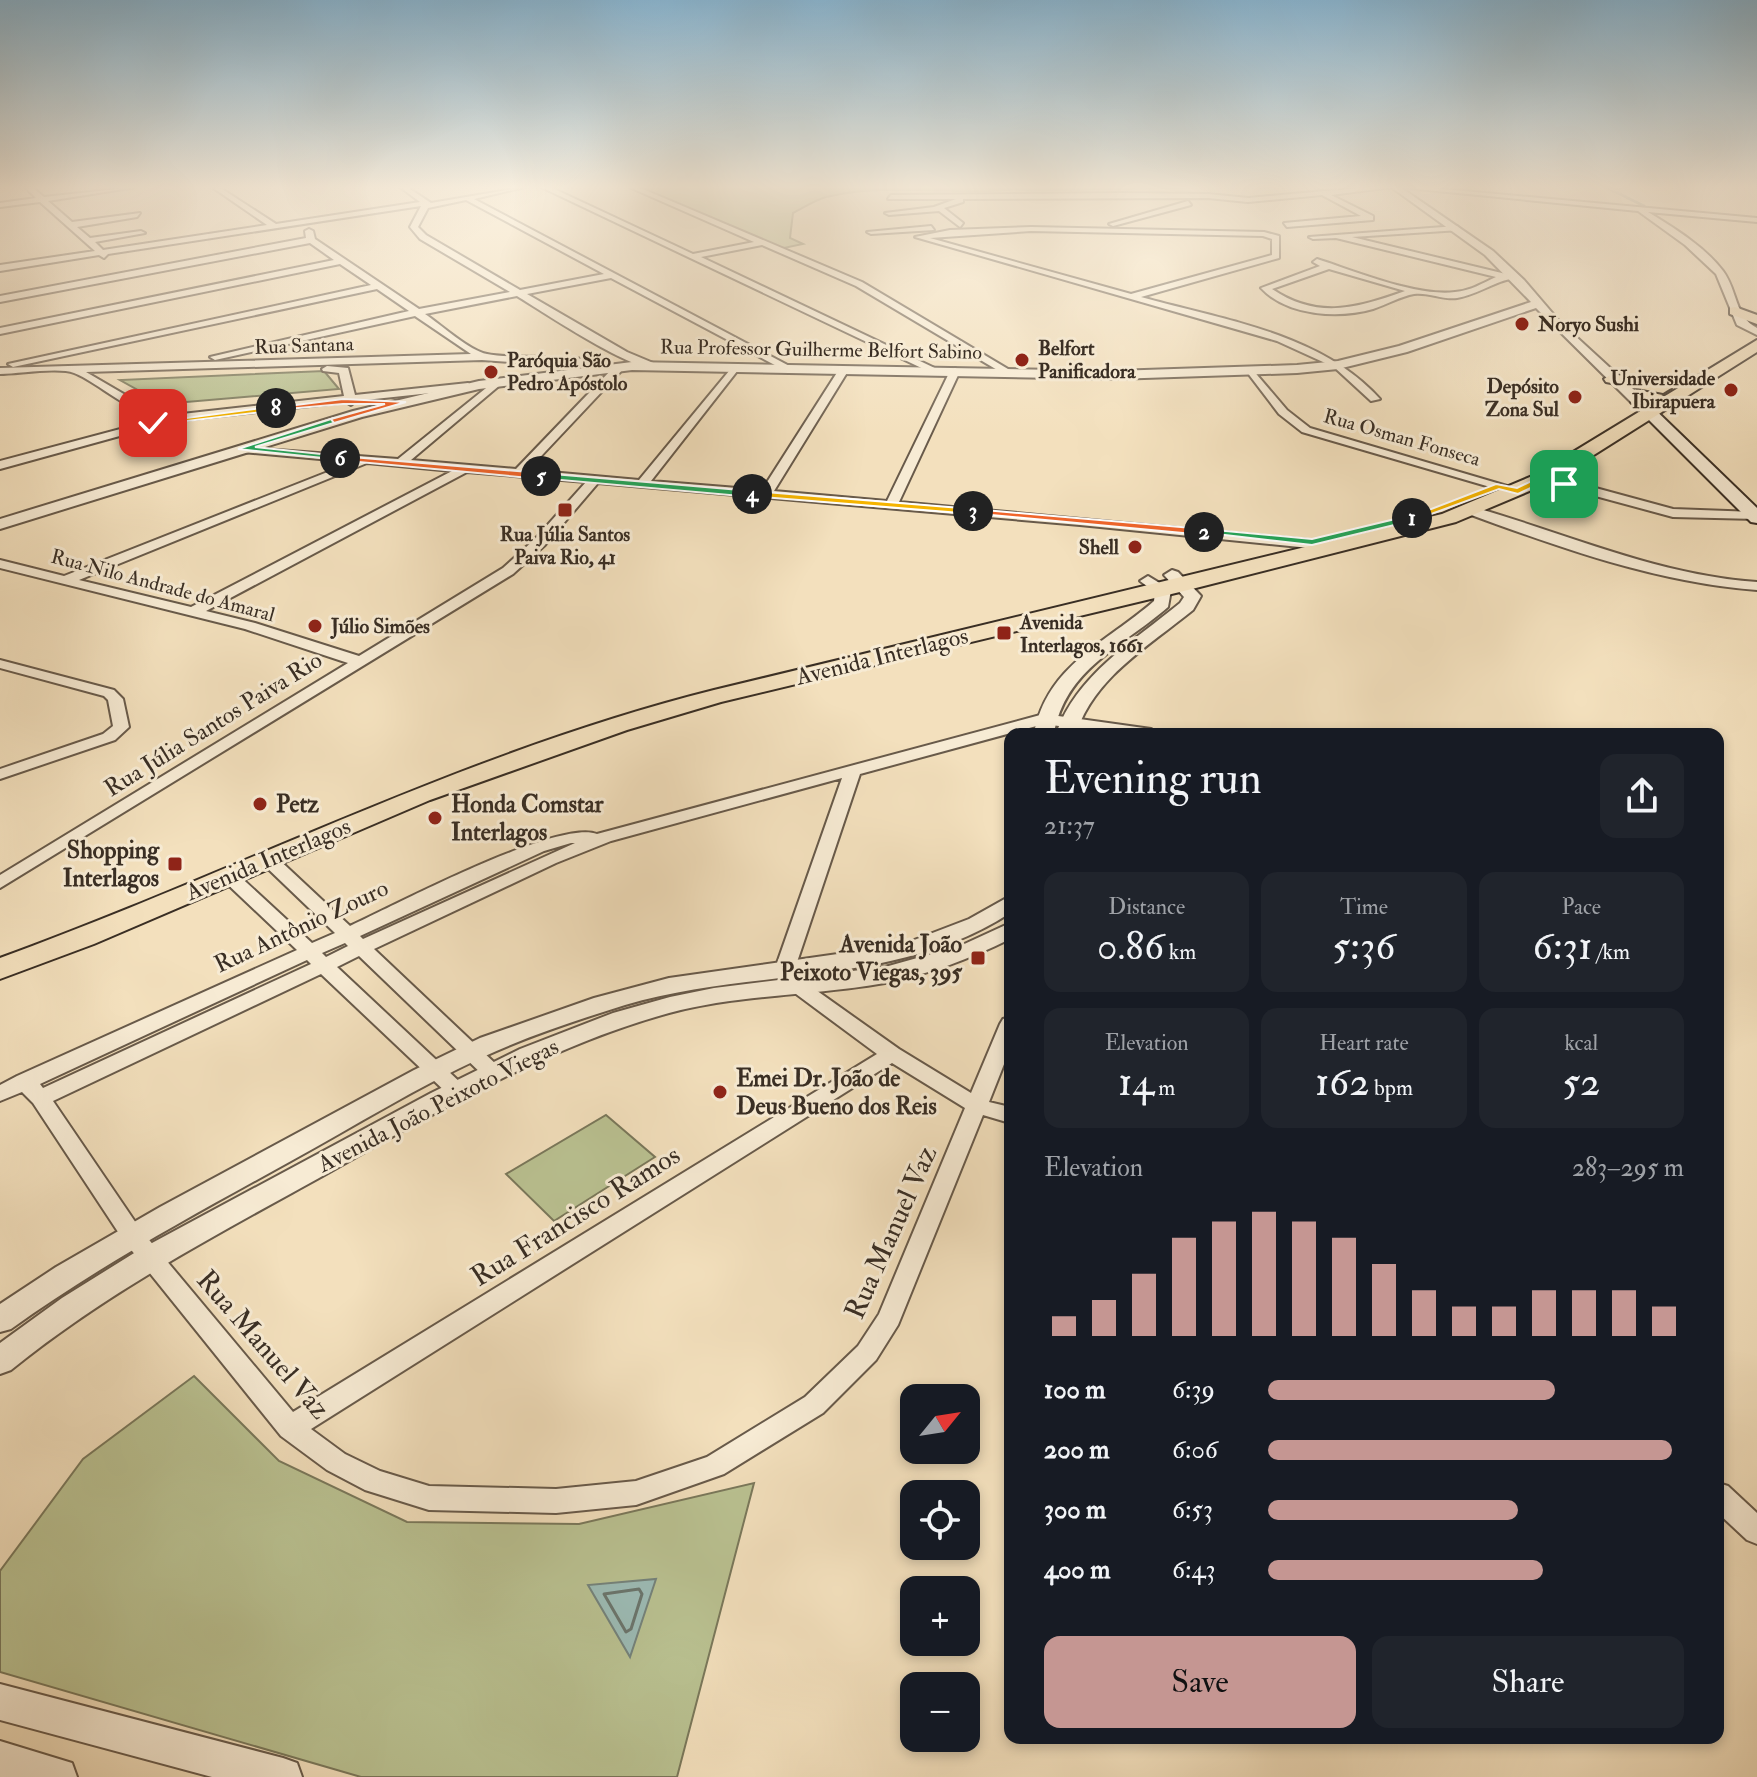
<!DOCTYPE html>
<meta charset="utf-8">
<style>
body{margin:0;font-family:"IM FELL Double Pica",serif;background:#20242c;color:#f1f3f6;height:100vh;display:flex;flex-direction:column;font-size:30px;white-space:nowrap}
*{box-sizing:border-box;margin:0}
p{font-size:26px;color:#9ea1a6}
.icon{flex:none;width:44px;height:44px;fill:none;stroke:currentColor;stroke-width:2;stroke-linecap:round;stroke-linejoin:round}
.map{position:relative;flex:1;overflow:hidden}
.side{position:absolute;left:1004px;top:728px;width:720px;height:1016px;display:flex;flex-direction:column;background:#171b24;border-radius:16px;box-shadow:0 4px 12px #0003}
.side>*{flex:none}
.needle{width:52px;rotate:60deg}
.controls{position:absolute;left:900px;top:1384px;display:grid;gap:16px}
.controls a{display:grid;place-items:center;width:80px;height:80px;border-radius:16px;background:#171b24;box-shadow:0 4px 12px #0003;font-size:40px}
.pin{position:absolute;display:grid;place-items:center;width:68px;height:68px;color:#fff;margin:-34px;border-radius:16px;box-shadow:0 4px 12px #0006}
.km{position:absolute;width:40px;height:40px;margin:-20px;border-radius:50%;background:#222;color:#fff;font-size:22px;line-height:40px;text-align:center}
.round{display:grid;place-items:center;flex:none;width:84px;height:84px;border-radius:16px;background:#20242c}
.headline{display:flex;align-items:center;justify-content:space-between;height:136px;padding:0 40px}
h1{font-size:44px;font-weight:600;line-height:60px}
.stats{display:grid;grid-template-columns:repeat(3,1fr);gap:12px;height:136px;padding:8px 40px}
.stats div{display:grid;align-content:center;border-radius:16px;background:#20242c;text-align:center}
.stats b{font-size:40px;font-weight:600}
.stats small{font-size:22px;font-weight:400}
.stats p{font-size:22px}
.chart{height:224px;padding:16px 40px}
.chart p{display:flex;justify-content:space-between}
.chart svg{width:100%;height:144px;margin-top:8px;stroke:#c59692;stroke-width:6}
.primary-button{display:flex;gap:16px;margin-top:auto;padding:16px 40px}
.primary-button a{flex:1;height:92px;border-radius:16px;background:#c59692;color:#111;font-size:32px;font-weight:600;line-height:92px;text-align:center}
.primary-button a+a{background:#20242c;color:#f1f3f6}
ul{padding:0 40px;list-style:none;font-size:26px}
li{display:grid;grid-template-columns:128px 96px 1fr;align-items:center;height:60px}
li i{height:20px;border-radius:10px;background:#c59692}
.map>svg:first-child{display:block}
.green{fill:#bac292;stroke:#7a785b;stroke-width:2}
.water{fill:#9cbcb6;stroke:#74837c;stroke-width:2}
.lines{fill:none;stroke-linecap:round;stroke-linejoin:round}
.shore{stroke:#6a756d;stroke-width:3}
.stream{stroke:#74837c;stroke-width:3}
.minor-casing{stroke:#685a4a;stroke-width:4}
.tertiary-casing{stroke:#685a4a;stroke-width:4}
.secondary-casing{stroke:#392e24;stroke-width:4}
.primary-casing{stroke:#392e24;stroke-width:4}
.minor{fill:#f7ebd4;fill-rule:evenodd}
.tertiary{fill:#f7ebd4;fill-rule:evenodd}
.secondary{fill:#f7ebd4;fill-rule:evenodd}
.primary{fill:#f3e0bd;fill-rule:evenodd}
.split-1{fill:#f5b400;stroke:#fff;stroke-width:2}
.split-2{fill:#22a559;stroke:#fff;stroke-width:2}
.split-3{fill:#f0652b;stroke:#fff;stroke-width:2}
.split-4{fill:#f5b400;stroke:#fff;stroke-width:2}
.split-5{fill:#22a559;stroke:#fff;stroke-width:2}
.split-6{fill:#f0652b;stroke:#fff;stroke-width:2}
.split-7{fill:#22a559;stroke:#fff;stroke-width:2}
.split-8{fill:#f0652b;stroke:#fff;stroke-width:2}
.split-9{fill:#f5b400;stroke:#fff;stroke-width:2}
.poi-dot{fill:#8f2418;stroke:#f7ebd4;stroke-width:3}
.labels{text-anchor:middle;stroke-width:6;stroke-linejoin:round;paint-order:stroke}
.far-poi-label{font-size:20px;font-weight:bold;fill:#392e24;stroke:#f7ebd4;text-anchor:start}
.far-street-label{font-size:20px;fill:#392e24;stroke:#f7ebd4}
.street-label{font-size:24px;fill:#392e24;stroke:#f7ebd4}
.poi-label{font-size:24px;font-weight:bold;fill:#392e24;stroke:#f7ebd4;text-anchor:start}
.near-street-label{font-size:28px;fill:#392e24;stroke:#f7ebd4}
</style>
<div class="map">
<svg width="1757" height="1777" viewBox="0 0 1757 1777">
<rect width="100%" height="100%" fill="#f3e0bd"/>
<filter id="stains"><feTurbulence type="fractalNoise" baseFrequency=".0025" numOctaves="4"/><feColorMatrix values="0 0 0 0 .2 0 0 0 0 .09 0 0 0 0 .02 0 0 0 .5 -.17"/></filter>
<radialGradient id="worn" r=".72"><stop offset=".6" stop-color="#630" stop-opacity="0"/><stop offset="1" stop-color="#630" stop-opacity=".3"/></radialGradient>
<g class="green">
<path d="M640,187H1030C964,198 893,181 826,197C815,200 803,208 793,213L790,238L803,244L779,249Z"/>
<path d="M324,371L339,389L163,404L120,380Z"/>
<path d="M606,1115L655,1157L554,1221L506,1174Z"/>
<path d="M194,1376L279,1461L407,1522L579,1524L754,1483L677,1777H361L0,1672V1571L83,1459Z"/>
</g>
<path class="water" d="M656,1579L630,1657L588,1585Z"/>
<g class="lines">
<path class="shore" d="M639,1589L642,1594L631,1629L626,1632L604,1594Z"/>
<g class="stream">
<path d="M994,187L1031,190L1187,187"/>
<path d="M1606,187L1644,206"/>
</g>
<g class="minor-casing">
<g id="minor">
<path d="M25,187H32L44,197L136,187L48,201L72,222L140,213L137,217L77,227L90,238L141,231L145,233L95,242L103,250L267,225L212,187H219L276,224L420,202L400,187H407L431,203L525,187L474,199L795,369L786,371L611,278L527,294L627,352L658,365V369C629,370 545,313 517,296L425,314C440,324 470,351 487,354C514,360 597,352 614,368L620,364L625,367L528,470L639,480L734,365L738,366V370L651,481L762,490L838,371L843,368L848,371L774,491L887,501L950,371L955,368L960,371L899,502L1339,543L1345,547L1339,551L1080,525L598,483L545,545L513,574L0,888V875L348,663L245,629L0,568V560L64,576L353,462L242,452L236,449L238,447L398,459L496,380L500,381V385L411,460L516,469L612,369L482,360L86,372L146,407L174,406L179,409C145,431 105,385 74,373C59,367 18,374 0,374V368L471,354L415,316L215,360L210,357L409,311L377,289L13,367L8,364L371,285L340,264L0,334V328L334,260L310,243L0,302V296L306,238L305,231L309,229L313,231L315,239L419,309L510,292L420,239L410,227L421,206L108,254L104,258L99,255L0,271V265L95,251L40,202L0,207V203L36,198ZM466,200L604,274L520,290L426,235L418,227L428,208ZM367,463L452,471L191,607L79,580ZM467,472L586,482L535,539L503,568L359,656L255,623L206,611Z"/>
<path d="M541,187H550L693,254L754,242L629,187H638L862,282L1013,372L1004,374L856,286L762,245L701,257L941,371L932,373Z"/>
<path d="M1368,187H1392L1331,195L1373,216V220L1287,227L1284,223L1361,216L1322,195L1248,202L1208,198L963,199V202L944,208L963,223L960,227L939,211L889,215L885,213L934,207L956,199H888L891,195L1121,193L1208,194L1248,198Z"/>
<path d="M1397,187H1421L1757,218V222L1648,212C1674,228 1704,246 1723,271C1738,291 1734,316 1757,328V335L1737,325L1716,274L1685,245L1638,211Z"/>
<path d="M1188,201L1191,205L1113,226L1109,224Z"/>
<path d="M931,226L934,230L871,234L867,232Z"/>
<path d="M1457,226L1460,230L1352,237L1510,275V279C1492,283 1476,295 1457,298C1443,300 1428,292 1414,294C1401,296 1386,305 1373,309C1339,319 1287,316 1261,288L1320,266L1313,262L1317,259C1355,271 1417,297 1455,292C1470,291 1483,283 1496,277L1336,238L1313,239L1309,237ZM1329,269L1405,291C1357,308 1318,320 1272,289Z"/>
<path d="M1031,227L1264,232L1279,236V258L1141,297C1223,320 1321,333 1380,399L1371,401L1334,367L1277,341L915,237L950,230ZM1031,231L1263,236L1272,239V255L1131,294L930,238Z"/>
<path d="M327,366L348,368L355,395L468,383L473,386L468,389L356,401L351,405L346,402L174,421L0,469V461L173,415L344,396L339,373L323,371L322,369Z"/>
<path d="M1252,369L1287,410L1310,428L1524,491L1514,494L1302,432L1279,414L1247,372Z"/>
<path d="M1544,474L1673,509L1755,512L1757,519L1673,517L1540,481L1538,478Z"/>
<path d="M1470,506C1565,533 1657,575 1757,582V590C1658,583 1558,547 1466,513L1464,510Z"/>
<path d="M0,660L114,690L123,699L129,727L115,740L0,779V769L103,734L113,726L108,700L104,696L0,668Z"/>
<path d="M1044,714L1151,729L1159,734H1118L1044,724L860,774L795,968L806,983L899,1049L971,1093L1000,1024L1003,1019L1010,1017V1049L989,1102L1010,1107V1123L983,1115L898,1325L876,1360L823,1413L724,1474L636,1505L556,1513L429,1510L365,1490L327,1470L281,1436L124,1241L33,1103L22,1092L0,1101V1085L17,1076L297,950L223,880L220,876L223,872H235L312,943L335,933L262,863L259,859L262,855H274L350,926C394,906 557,819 597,834ZM842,778L775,969L792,991L877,1054L293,1412L140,1229L53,1101L321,974L449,1095H463L467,1090L463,1085L337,967L359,956L485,1077H499L502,1072L499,1067L374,949L556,863L611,841ZM571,843H575L363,939L360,936L544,851ZM345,943L348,946L326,957L322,953ZM307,960L311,964L43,1088L40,1084ZM892,1063L965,1108L879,1314L858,1346L805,1397L707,1457L636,1481L556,1489L429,1486L380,1471L345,1454L311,1429Z"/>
<path d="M1718,1483L1728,1486L1757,1513V1544L1747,1540L1718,1513Z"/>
</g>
</g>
<g class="tertiary-casing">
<g id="tertiary">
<path d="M1391,187H1400L1493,251L1524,280L1560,322L1644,399V405H1634L1536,308L1407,352L1338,369L1297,373L1114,379L632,370L479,389L362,417L0,529V519L353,411L479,381L632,362L1114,371L1297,365L1338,361L1399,346L1531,302L1485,255Z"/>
<path d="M1172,570L1178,572L1201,596L1193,610C1150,645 1093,678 1076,734H1056C1076,675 1134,641 1180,603L1184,597L1164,575Z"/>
<path d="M1148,576L1171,590L1168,607C1122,647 1065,669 1054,734H1034C1047,665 1106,643 1154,601L1155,592L1140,581Z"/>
<path d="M1010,896V913C895,988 752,967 625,1005C577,1020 528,1036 483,1057C417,1087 355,1126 291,1161C195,1214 100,1265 11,1329L0,1332V1304L56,1267L160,1207L414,1070L480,1038L594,998L669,978L901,945L969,919Z"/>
<path d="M1010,923V939C970,959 929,974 885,983C813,996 739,994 669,1013C543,1048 431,1115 319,1178C212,1237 106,1293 11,1370L0,1374V1343L62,1298L139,1250L431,1093L520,1049L613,1013L670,997L714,988L885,967L960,946Z"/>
<path d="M0,1684L283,1758L297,1763L302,1777H212L0,1720Z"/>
<path d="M0,1741L72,1763L77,1777H0Z"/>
</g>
</g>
<g class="secondary-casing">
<path id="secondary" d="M1639,397L1644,399L1757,508V523L1751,522L1631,402Z"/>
</g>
<g class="primary-casing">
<g id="primary">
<path d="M1735,307L1757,315V324L1730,314V308Z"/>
<path d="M1757,340V352L1551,482L1456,522L1184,591L721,702L627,730L430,800L94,944L0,979V958C239,871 466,752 714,690L1442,514L1537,474Z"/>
<path d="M1612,374L1663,383L1671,388L1663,393L1606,382L1604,379Z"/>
</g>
</g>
<use href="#minor" class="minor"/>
<use href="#tertiary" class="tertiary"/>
<use href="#secondary" class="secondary"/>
<use href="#primary" class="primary"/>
</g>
<linearGradient id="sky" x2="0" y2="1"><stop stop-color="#89b7d4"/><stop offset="0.43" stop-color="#faf1e1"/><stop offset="1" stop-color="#faf1e1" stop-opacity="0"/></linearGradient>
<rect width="1757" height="435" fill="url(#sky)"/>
<path class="split-1" d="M1544,475L1568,484L1564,486L1545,481L1518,494L1499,489L1415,520L1408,518L1496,484L1517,488Z"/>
<path class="split-2" d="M1412,515L1415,520L1312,545L1199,532L1204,529L1312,539Z"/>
<path class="split-3" d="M973,509L1204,529L1209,532L1204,535L970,513Z"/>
<path class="split-4" d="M752,491L973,509L978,511L973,514L749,496Z"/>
<path class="split-5" d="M541,473L752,491L756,494L752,497L538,478Z"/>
<path class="split-6" d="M340,456L541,473L545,476L541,479L337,460Z"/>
<path class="split-7" d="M334,418L337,422L255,447L340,456L342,460L238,449Z"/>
<path class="split-8" d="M343,399L406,402L334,423L331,419L385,404H343L276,410L272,408Z"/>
<path class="split-9" d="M276,406L279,410L153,425L149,423Z"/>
<g class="poi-dot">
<circle cx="1522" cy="324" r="8"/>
<circle cx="1022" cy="360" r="8"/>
<circle cx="491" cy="372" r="8"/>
<circle cx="1731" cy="390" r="8"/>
<circle cx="1575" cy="397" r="8"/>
<rect x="557" y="502" width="16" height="16" rx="4"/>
<circle cx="1135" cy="547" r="8"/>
<circle cx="315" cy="626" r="8"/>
<rect x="996" y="625" width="16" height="16" rx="4"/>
<circle cx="260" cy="804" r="8"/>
<circle cx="435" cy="818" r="8"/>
<rect x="167" y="856" width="16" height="16" rx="4"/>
<rect x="970" y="950" width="16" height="16" rx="4"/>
<circle cx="720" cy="1092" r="8"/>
</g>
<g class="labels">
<g class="far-poi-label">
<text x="1538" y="331">Noryo Sushi</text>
<text x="1038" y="355">Belfort<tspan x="1038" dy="23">Panificadora</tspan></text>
<text x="507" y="367">Paróquia São<tspan x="507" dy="23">Pedro Apóstolo</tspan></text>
<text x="1715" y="385" text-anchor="end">Universidade<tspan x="1715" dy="23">Ibirapuera</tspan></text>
<text x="1559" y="393" text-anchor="end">Depósito<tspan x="1559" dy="23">Zona Sul</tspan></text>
<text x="565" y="541" text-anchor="middle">Rua Júlia Santos<tspan x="565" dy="23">Paiva Rio, 41</tspan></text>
<text x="1119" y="554" text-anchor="end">Shell</text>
<text x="1020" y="629">Avenida<tspan x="1020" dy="23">Interlagos, 1661</tspan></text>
<text x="331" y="633">Júlio Simões</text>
</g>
<g class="far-street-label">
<text transform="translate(304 345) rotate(-2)" y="7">Rua Santana</text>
<text transform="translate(821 349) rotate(1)" y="7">Rua Professor Guilherme Belfort Sabino</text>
<text transform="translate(1402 437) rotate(16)" y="7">Rua Osman Fonseca</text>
<text transform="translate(163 585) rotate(15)" y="7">Rua Nilo Andrade do Amaral</text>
</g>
<g class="street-label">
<text transform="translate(882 656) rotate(-14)" y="8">Avenida Interlagos</text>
<text transform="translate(213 724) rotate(-32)" y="8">Rua Júlia Santos Paiva Rio</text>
<text transform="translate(268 859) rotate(-23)" y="8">Avenida Interlagos</text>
<text transform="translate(301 926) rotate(-25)" y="8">Rua Antônio Zouro</text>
<text transform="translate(438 1105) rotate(-27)" y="8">Avenida João Peixoto Viegas</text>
</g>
<g class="poi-label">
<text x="276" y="812">Petz</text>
<text x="451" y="812">Honda Comstar<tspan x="451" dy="28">Interlagos</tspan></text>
<text x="159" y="858" text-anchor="end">Shopping<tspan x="159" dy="28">Interlagos</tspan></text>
<text x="962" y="952" text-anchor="end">Avenida João<tspan x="962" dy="28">Peixoto Viegas, 395</tspan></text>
<text x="736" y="1086">Emei Dr. João de<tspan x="736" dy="28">Deus Bueno dos Reis</tspan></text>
</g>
<g class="near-street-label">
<text transform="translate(575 1215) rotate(-32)" y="10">Rua Francisco Ramos</text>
<text transform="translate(890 1232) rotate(-66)" y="10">Rua Manuel Vaz</text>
<text transform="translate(264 1344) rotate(49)" y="10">Rua Manuel Vaz</text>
</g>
</g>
<rect width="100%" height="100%" filter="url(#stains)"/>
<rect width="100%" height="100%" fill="url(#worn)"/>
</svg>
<div class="controls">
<a><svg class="needle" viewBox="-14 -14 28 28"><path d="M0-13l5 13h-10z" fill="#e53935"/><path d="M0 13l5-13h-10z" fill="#9ea1a6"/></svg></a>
<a><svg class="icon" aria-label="locate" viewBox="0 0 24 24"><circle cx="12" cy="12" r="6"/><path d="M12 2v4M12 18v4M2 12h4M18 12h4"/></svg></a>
<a>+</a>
<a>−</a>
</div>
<div class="pin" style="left:1564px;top:484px;background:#1e9e55"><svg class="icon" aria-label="arrive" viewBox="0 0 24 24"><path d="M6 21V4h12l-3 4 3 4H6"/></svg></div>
<div class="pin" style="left:153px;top:423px;background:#d93025"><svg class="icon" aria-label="check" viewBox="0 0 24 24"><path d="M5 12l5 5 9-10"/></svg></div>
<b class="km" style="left:1412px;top:518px">1</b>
<b class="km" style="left:1204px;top:532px">2</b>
<b class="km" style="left:973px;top:511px">3</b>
<b class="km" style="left:752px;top:494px">4</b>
<b class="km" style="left:541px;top:476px">5</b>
<b class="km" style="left:340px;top:458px">6</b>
<b class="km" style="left:276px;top:408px">8</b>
<section class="side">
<div class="headline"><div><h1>Evening run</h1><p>21:37</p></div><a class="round"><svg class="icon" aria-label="share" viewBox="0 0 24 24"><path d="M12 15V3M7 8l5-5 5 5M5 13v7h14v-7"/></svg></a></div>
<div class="stats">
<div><p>Distance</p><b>0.86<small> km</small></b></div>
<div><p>Time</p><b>5:36</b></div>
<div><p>Pace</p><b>6:31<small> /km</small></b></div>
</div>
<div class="stats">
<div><p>Elevation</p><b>14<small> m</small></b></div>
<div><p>Heart rate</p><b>162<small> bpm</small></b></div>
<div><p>kcal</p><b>52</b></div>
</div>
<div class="chart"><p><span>Elevation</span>283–295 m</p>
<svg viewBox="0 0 160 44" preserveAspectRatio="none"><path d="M5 44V38M15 44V33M25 44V25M35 44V14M45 44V9M55 44V6M65 44V9M75 44V14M85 44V22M95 44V30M105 44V35M115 44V35M125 44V30M135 44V30M145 44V30M155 44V35"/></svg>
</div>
<ul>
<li><b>100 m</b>6:39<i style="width:69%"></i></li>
<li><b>200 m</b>6:06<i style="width:97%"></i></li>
<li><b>300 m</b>6:53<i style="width:60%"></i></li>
<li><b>400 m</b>6:43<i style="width:66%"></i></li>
</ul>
<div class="primary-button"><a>Save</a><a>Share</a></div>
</section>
</div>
